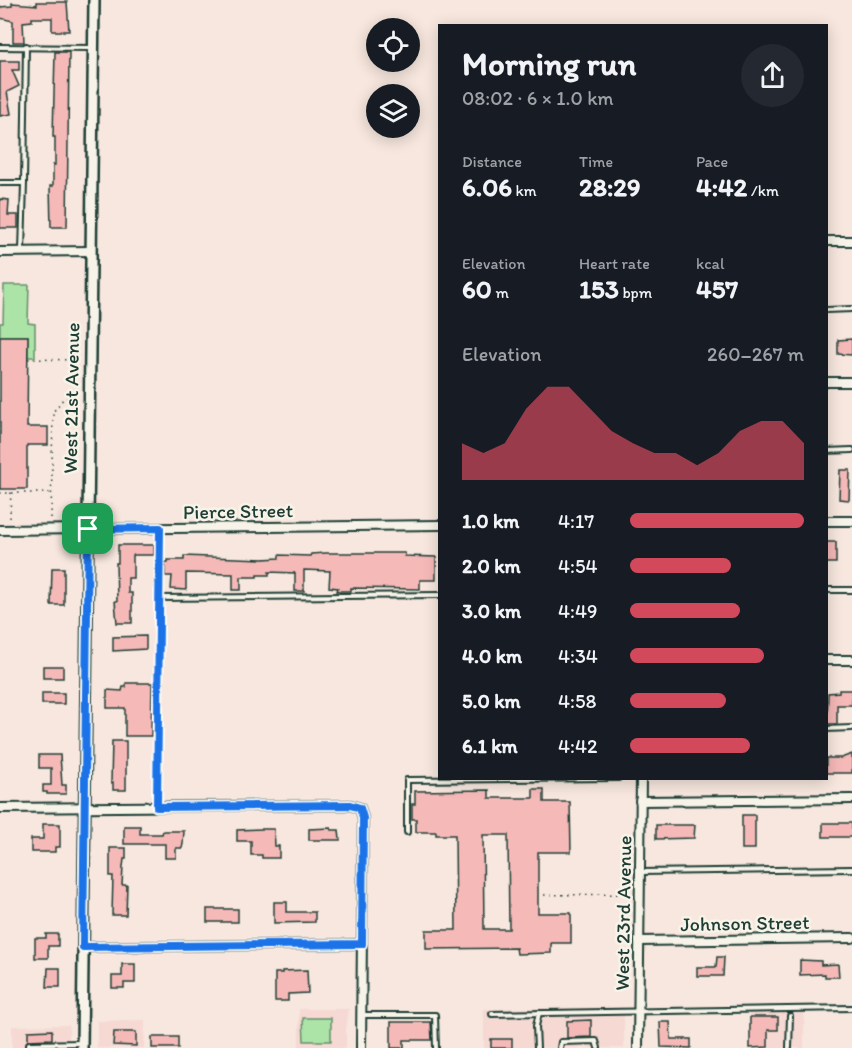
<!DOCTYPE html>
<meta charset="utf-8">
<style>
body{margin:0;font-family:Itim,sans-serif;background:#242831;color:#f1f3f6;height:100vh;display:flex;flex-direction:column;font-size:22px;white-space:nowrap}
*{box-sizing:border-box;margin:0}
p{font-size:20px;color:#9ea1a6}
.icon{flex:none;width:33px;height:33px;fill:none;stroke:currentColor;stroke-width:2;stroke-linecap:round;stroke-linejoin:round}
.map{position:relative;flex:1;overflow:hidden}
.sheet{position:absolute;left:438px;top:24px;width:390px;height:756px;display:flex;flex-direction:column;background:#171b24;border-radius:0px;box-shadow:0 3px 15px #0003}
.sheet>*{flex:none}
.buttons{position:absolute;left:366px;top:18px;display:grid;gap:12px}
.buttons a{display:grid;place-items:center;width:54px;height:54px;border-radius:50%;background:#171b24;box-shadow:0 3px 15px #0003;font-size:30px}
.pin{position:absolute;display:grid;place-items:center;width:51px;height:51px;color:#fff;margin:-26px;border-radius:12px;box-shadow:0 3px 9px #0006}
.round{display:grid;place-items:center;flex:none;width:63px;height:63px;border-radius:32px;background:#242831}
.overview{display:flex;align-items:center;justify-content:space-between;height:102px;padding:0 24px}
h1{font-size:33px;font-weight:800;line-height:45px}
.figures{display:grid;grid-template-columns:repeat(3,1fr);gap:9px;height:102px;padding:6px 24px}
.figures div{display:grid;align-content:center}
.figures b{font-size:26px;font-weight:800}
.figures small{font-size:16px;font-weight:400}
.figures p{font-size:16px}
.chart{height:168px;padding:12px 24px}
.chart p{display:flex;justify-content:space-between}
.chart svg{width:100%;height:108px;margin-top:6px;fill:#d1495b;opacity:.7}
ul{padding:0 24px;list-style:none;font-size:20px}
li{display:grid;grid-template-columns:96px 72px 1fr;align-items:center;height:45px}
li i{height:15px;border-radius:8px;background:#d1495b}
.map>svg:first-child{display:block}
.built{fill:#f6d9d3}
.green{fill:#ace3a6;stroke:#66906d;stroke-width:1.5}
.building{fill:#f5b9b8;stroke:#1f3d34;stroke-width:1.5;fill-rule:evenodd}
.lines{fill:none;stroke-linecap:round;stroke-linejoin:round}
.service-casing{stroke:#1f3d34;stroke-width:8}
.minor-casing{stroke:#1f3d34;stroke-width:12}
.tertiary-casing{stroke:#1f3d34;stroke-width:14}
.path{stroke:#1f3d34;stroke-width:1.5;stroke-dasharray:1.5 4.5;stroke-linecap:butt}
.service{stroke:#f7f3e8;stroke-width:4}
.minor{stroke:#f7f3e8;stroke-width:8}
.tertiary{stroke:#f7f3e8;stroke-width:9}
.route-casing{stroke:#fff;stroke-width:12}
.route{stroke:#1a73e8;stroke-width:8}
.labels{text-anchor:middle;stroke-width:5;stroke-linejoin:round;paint-order:stroke}
.street-label{font-size:20px;fill:#1f3d34;stroke:#f7f3e8}
</style>
<div class="map">
<svg width="852" height="1048" viewBox="0 0 852 1048">
<rect width="100%" height="100%" fill="#f7e7de"/>
<filter id="ink" filterUnits="userSpaceOnUse"><feTurbulence type="fractalNoise" baseFrequency=".0167" numOctaves="2"/><feDisplacementMap in="SourceGraphic" scale="12" xChannelSelector="R" yChannelSelector="G"/><feConvolveMatrix kernelMatrix="1 2 1 2 8 2 1 2 1" color-interpolation-filters="sRGB"/></filter>
<g filter="url(#ink)">
<g class="built">
<path d="M624,1007V1048H484V1009Z"/>
<path d="M299,1009H349L346,1030V1048H299Z"/>
<rect x="749" y="1012" width="55" height="36"/>
<path d="M145,1020L144,1048H97V1021Z"/>
<path d="M69,1025V1048H12V1026Z"/>
</g>
<g class="green">
<path d="M4,285H29L28,323L35,324V357H28V336H0V323H3Z"/>
<path d="M303,1018H331V1041H304Z"/>
</g>
<g class="building">
<path d="M37,2H67L69,31H52V18H32V21L23,22L24,42H13V21L0,18V7L12,6V3L37,5Z"/>
<path d="M55,52H69L67,227H51L50,186H53V165H55V137H53Z"/>
<path d="M0,61H19V70H12L19,86L7,92L11,114L0,116Z"/>
<path d="M0,199L9,200L8,215H18V228H0Z"/>
<path d="M0,336H28L27,427H48V445H27V489H0Z"/>
<path d="M852,339V355L838,354V340Z"/>
<path d="M840,470H850L849,500L839,499Z"/>
<rect x="826" y="542" width="10" height="21"/>
<path d="M118,545H154V555H133V578H128V593H132V623H117L115,601H117L116,563H118Z"/>
<path d="M326,553H405V556L436,557V580H420V589L351,588V591H337L338,588L329,587L330,571L304,570V591H295V573L269,572V575H257V577H241V590H233V574L186,573V590L171,589L172,576H165V562H168V560H184V556L263,559L279,558V555L310,556L311,554Z"/>
<path d="M52,568H64V605H51Z"/>
<path d="M146,636V649L113,651V637Z"/>
<rect x="43" y="666" width="20" height="12"/>
<path d="M126,683H152L151,736H125V708H107V690L122,691L123,687H126Z"/>
<path d="M839,690H852V705H837V724H827L828,693L839,692Z"/>
<rect x="42" y="693" width="22" height="11"/>
<path d="M112,741H126V790H113V783H111Z"/>
<path d="M852,754V773H826V758H841Z"/>
<path d="M39,755H60L62,785H66V794H47V792H43V785H51V768H39Z"/>
<path d="M533,789H544V802H570L571,852H538V913H571V943H551V953L517,954L516,948L426,949V930H456L455,835H436V832H416V819H412V804H415V791L489,790V798H533ZM483,835H508L509,929H484Z"/>
<rect x="742" y="815" width="13" height="34"/>
<rect x="823" y="823" width="29" height="14"/>
<path d="M43,824H60V847H55V852H31V839H43Z"/>
<path d="M656,825H695L694,838L656,839Z"/>
<path d="M124,826H140V834H162L163,831H184L183,844L182,848H176V858H165V844H124Z"/>
<path d="M331,828V830H339L340,840H309V829Z"/>
<path d="M262,829H274L275,846H279V858H262V855H251V841H237V830Z"/>
<path d="M110,848H126V859H124L123,867L122,885H127L126,915H112L113,876H110Z"/>
<path d="M274,902H287V912H315V922L274,923Z"/>
<rect x="207" y="909" width="31" height="13"/>
<path d="M46,934H58V946H48V958H35V938H46Z"/>
<path d="M717,957H724L723,976H697V967H716Z"/>
<path d="M800,960L821,961V965L838,964L839,977H825V974L800,975Z"/>
<path d="M122,964H135V983H124V988H112V976H122Z"/>
<path d="M48,968H60V987H47Z"/>
<path d="M307,970L308,993L288,994V1001H275V973H282V971Z"/>
<path d="M750,1017H778V1030H768V1047L750,1048Z"/>
<path d="M591,1020V1037L567,1038V1021Z"/>
<path d="M391,1022H431L432,1040H404V1048H391Z"/>
<path d="M660,1022H670L671,1039H691V1048L661,1047Z"/>
<path d="M52,1030V1039L28,1040V1031Z"/>
<path d="M114,1032H136V1046L113,1045Z"/>
<rect x="152" y="1037" width="26" height="11"/>
<rect x="491" y="1039" width="21" height="9"/>
</g>
<g class="lines">
<g class="service-casing">
<g id="service">
<path d="M0,47L92,48"/>
<path d="M0,183H24L26,46"/>
<path d="M22,251L24,183"/>
<path d="M826,310L852,309"/>
<path d="M826,451L852,450"/>
<path d="M826,590H852"/>
<path d="M159,598L440,595"/>
<path d="M826,729L852,728"/>
<path d="M157,807L160,529"/>
<path d="M407,832V780L618,778"/>
<path d="M640,872L852,869"/>
<path d="M492,1014L852,1008"/>
<path d="M361,1015H435L436,1048"/>
<path d="M29,1048V1044L82,1043"/>
<path d="M537,1048L536,1026L539,1013"/>
<path d="M560,1048L561,1042L596,1041L598,1048"/>
<path d="M789,1048L790,1016"/>
</g>
</g>
<g class="minor-casing">
<g id="minor">
<path d="M826,241H852"/>
<path d="M0,252L91,251"/>
<path d="M826,382H852"/>
<path d="M826,521H852"/>
<path d="M0,530L440,525"/>
<path d="M826,660H852"/>
<path d="M640,801L852,799"/>
<path d="M0,808L350,805L360,808L363,818L361,1048"/>
<path d="M639,941L852,938"/>
<path d="M83,947L362,944"/>
<path d="M638,1048L641,778"/>
</g>
</g>
<g class="tertiary-casing">
<path id="tertiary" d="M82,1048L94,0"/>
</g>
<g class="path">
<path d="M28,359L77,360"/>
<path d="M0,493H50"/>
<path d="M10,518L11,489"/>
<path d="M51,518L53,412L63,399L77,396"/>
<path d="M544,895L630,894"/>
</g>
<use href="#service" class="service"/>
<use href="#minor" class="minor"/>
<use href="#tertiary" class="tertiary"/>
</g>
</g>
<g class="lines" filter="url(#ink)">
<g class="route-casing">
<path id="route" d="M160,528L157,807L350,805L360,808L363,818L362,944L83,947L88,529Z"/>
</g>
<use href="#route" class="route"/>
</g>
<g class="labels">
<g class="street-label">
<text transform="translate(71 398) rotate(-89)" y="7">West 21st Avenue</text>
<text transform="translate(238 511) rotate(-1)" y="7">Pierce Street</text>
<text transform="translate(623 913) rotate(-89)" y="7">West 23rd Avenue</text>
<text transform="translate(745 923) rotate(-1)" y="7">Johnson Street</text>
</g>
</g>
</svg>
<div class="buttons">
<a><svg class="icon" aria-label="locate" viewBox="0 0 24 24"><circle cx="12" cy="12" r="6"/><path d="M12 2v4M12 18v4M2 12h4M18 12h4"/></svg></a>
<a><svg class="icon" aria-label="layers" viewBox="0 0 24 24"><path d="M12 4l9 5-9 5-9-5zM3 14l9 5 9-5"/></svg></a>
</div>
<div class="pin" style="left:88px;top:529px;background:#1e9e55"><svg class="icon" aria-label="arrive" viewBox="0 0 24 24"><path d="M6 21V4h12l-3 4 3 4H6"/></svg></div>
<section class="sheet">
<div class="overview"><div><h1>Morning run</h1><p>08:02 · 6 × 1.0 km</p></div><a class="round"><svg class="icon" aria-label="share" viewBox="0 0 24 24"><path d="M12 15V3M7 8l5-5 5 5M5 13v7h14v-7"/></svg></a></div>
<div class="figures">
<div><p>Distance</p><b>6.06<small> km</small></b></div>
<div><p>Time</p><b>28:29</b></div>
<div><p>Pace</p><b>4:42<small> /km</small></b></div>
</div>
<div class="figures">
<div><p>Elevation</p><b>60<small> m</small></b></div>
<div><p>Heart rate</p><b>153<small> bpm</small></b></div>
<div><p>kcal</p><b>457</b></div>
</div>
<div class="chart"><p><span>Elevation</span>260–267 m</p>
<svg viewBox="0 0 160 44" preserveAspectRatio="none"><path d="M0 44V29L10 33L20 29L30 15L40 6L50 6L60 15L70 24L80 29L90 33L100 33L110 38L120 33L130 24L140 20L150 20L160 29V44z"/></svg>
</div>
<ul>
<li><b>1.0 km</b>4:17<i style="width:100%"></i></li>
<li><b>2.0 km</b>4:54<i style="width:58%"></i></li>
<li><b>3.0 km</b>4:49<i style="width:63%"></i></li>
<li><b>4.0 km</b>4:34<i style="width:77%"></i></li>
<li><b>5.0 km</b>4:58<i style="width:55%"></i></li>
<li><b>6.1 km</b>4:42<i style="width:69%"></i></li>
</ul>
</section>
</div>
